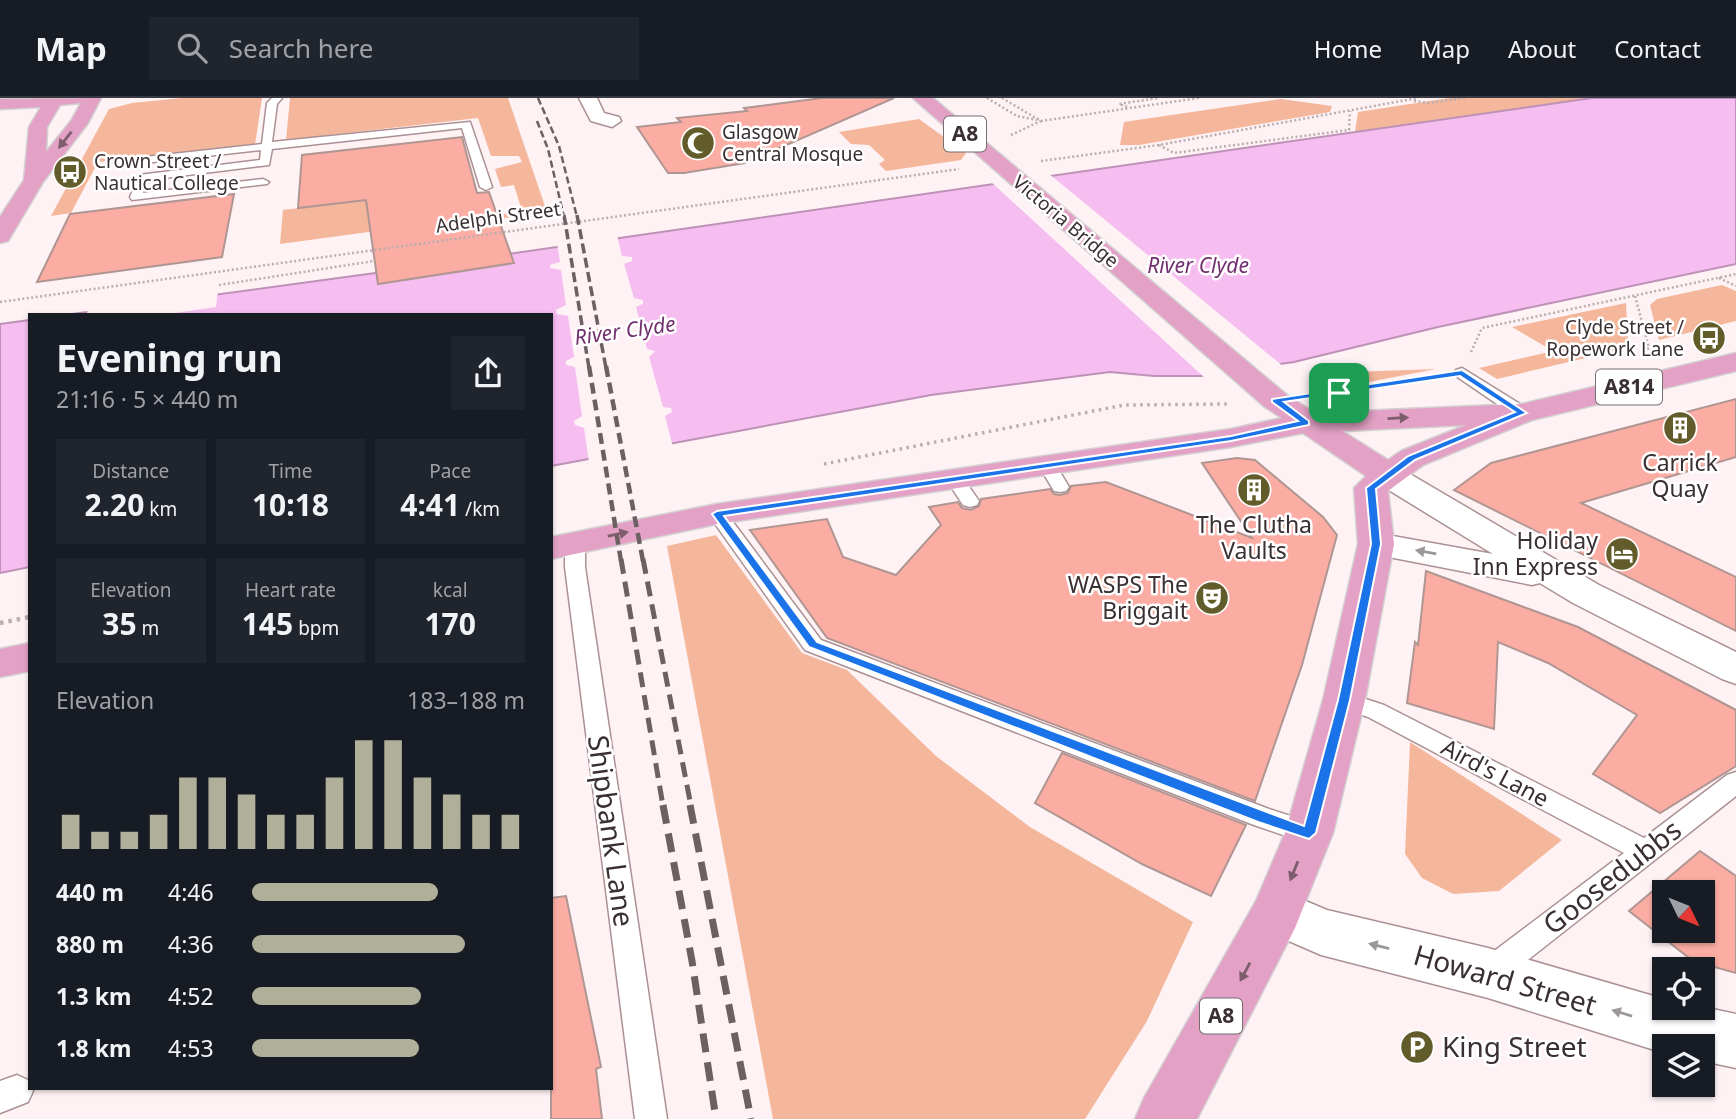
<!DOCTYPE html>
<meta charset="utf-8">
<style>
body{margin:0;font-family:"Noto Sans",sans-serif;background:#20242c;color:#f1f3f6;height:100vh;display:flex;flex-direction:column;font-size:26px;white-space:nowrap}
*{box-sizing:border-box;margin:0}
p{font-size:23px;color:#9ea1a6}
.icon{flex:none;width:38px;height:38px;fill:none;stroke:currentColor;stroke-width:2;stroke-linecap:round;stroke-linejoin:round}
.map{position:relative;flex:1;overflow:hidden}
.panel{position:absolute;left:28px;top:215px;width:525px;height:777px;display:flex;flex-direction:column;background:#171b24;border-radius:0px;box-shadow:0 2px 5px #0004}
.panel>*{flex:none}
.needle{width:46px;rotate:133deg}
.buttons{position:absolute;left:1652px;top:782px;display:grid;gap:14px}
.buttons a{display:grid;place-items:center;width:63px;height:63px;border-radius:0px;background:#171b24;box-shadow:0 2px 5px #0004;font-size:35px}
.pin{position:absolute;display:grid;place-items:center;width:60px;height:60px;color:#fff;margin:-30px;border-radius:14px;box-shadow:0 4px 10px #0006}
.round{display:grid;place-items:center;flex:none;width:74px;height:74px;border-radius:0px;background:#20242c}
.summary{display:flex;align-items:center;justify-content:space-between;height:119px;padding:0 28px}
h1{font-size:38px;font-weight:700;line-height:52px}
.metrics{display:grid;grid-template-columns:repeat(3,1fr);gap:10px;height:119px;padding:7px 28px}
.metrics div{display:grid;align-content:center;border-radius:0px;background:#20242c;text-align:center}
.metrics b{font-size:30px;font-weight:700}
.metrics small{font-size:19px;font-weight:400}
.metrics p{font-size:19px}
.chart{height:196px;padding:14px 28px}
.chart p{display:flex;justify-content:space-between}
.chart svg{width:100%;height:126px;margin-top:7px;stroke:#b0af9a;stroke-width:6}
ul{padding:0 28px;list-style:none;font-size:23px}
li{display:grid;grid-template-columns:112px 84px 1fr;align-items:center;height:52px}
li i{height:18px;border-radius:9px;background:#b0af9a}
header{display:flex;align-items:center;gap:42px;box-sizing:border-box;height:98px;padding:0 35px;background:#171b24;border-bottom:2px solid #363941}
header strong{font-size:33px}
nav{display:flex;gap:38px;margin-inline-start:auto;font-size:24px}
.search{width:490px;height:63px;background:#20242c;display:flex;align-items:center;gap:18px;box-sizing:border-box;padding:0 24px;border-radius:0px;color:#9ea1a6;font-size:26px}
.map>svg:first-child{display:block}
.green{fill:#f4b79b}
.water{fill:#f6bdf1;stroke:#be92b7;stroke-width:2}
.pier{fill:#fef2f4}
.building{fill:#fcada3;stroke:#b09692;stroke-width:2;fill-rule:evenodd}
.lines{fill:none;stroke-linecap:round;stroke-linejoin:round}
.lane-casing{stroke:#ab9194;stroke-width:3}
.street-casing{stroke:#ab9194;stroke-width:3}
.primary-casing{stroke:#d4d1d2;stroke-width:3}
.path-far2{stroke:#b9aeb0;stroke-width:2.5;stroke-dasharray:2 2.5;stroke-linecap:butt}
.path-far1{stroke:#b9aeb0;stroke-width:3.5;stroke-dasharray:2.5 4.5;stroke-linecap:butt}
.path{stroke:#b9aeb0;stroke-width:4.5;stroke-dasharray:3.5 5;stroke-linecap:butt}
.lane{fill:#fff;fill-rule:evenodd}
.street{fill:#fff;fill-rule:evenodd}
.primary{fill:#e3a1c5;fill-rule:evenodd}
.rail-far4{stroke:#6b6062;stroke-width:2.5;stroke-dasharray:7 3.5;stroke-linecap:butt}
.rail-far3{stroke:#6b6062;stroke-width:3.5;stroke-dasharray:10 4.5;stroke-linecap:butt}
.rail-far2{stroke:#6b6062;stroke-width:4.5;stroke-dasharray:11 6;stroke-linecap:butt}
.rail-far1{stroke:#6b6062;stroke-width:5;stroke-dasharray:15 8;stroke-linecap:butt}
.rail{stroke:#6b6062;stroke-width:7;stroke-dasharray:19 10;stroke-linecap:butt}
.oneway{fill:#7e5d6c}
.oneway2{fill:#9c9798}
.route{fill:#1a73e8;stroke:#fff;stroke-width:2;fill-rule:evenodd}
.labels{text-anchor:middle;stroke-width:5;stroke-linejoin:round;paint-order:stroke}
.far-poi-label{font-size:19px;fill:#3a2f31;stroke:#fff;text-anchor:start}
.far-street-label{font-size:19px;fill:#3a2f31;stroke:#fff}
.shield{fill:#fff;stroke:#756d6f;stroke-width:2}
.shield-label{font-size:21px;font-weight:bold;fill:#3a2f31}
.far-water-label{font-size:21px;font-style:italic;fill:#712f6e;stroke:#fff}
.poi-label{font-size:23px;fill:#3a2f31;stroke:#fff}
.street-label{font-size:23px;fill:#3a2f31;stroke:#fff}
.near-street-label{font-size:28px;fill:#3a2f31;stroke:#fff}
.near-poi-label{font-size:28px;fill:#3a2f31;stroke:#fff;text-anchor:start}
</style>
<header>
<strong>Map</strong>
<div class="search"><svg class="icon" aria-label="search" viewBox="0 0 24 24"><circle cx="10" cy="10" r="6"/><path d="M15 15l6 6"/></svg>Search here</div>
<nav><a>Home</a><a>Map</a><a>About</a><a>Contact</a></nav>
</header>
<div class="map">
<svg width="1736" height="1021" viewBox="0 0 1736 1021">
<rect width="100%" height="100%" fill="#fef2f4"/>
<g class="green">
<path d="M182,0H262L255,47L98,64L71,115L51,118L109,11L132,5Z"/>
<path d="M290,0H508L547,114L485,123L484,119L522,113L514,87L501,89L495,71L522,64L519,58H491L478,20L286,42Z"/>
<path d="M1449,0H1592L1355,34L1358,14Z"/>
<path d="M1281,1L1332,8L1330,14L1139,47H1120L1124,24Z"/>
<path d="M919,21L966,55L961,62L886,73L879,66L885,62L869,47L851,46L839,34Z"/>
<path d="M374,101L376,133L280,146L283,112Z"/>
<path d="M1722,187L1736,193V223L1659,242L1650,207L1657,201Z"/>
<path d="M1626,205L1628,250L1497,281L1479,270L1553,253L1512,229Z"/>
<path d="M1436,271L1348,288L1323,275Z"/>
<path d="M716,437L802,555L847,572L936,658L1030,729L1193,824L1147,923L1085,1021H773L667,448Z"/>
<path d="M1410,644L1562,742L1499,793L1453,796L1422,780L1405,756Z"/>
</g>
<g class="water">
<path d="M1592,0H1736V166L1438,229L1294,264L1201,278H1154L1110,274L931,297L551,368V217H65L390,173Z"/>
<path d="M30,222V469L0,475V226Z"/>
</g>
<g class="pier">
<path d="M1048,75L1284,269L1206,281L990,83Z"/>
<path d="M617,137L622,158L632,159V163L624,166L634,200L643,202V206L636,209L647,251L655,253L649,259L663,309L671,310L672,314L665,318L673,349L589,364L584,330L575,327L574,323L582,318L575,269L566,267V263L574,259L568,218L557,216L556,212L566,207L561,172L550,170V167L560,164L557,145Z"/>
<path d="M218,193L216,209L162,217H86L89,210Z"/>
</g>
<g class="building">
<path d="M822,0H894L745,65L684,75H668L637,29L681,24L677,20L747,13L744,10Z"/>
<path d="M462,39L477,95L489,94L514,165L378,186L366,102L298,110L302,57Z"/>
<path d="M234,96L222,159L37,184L70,116Z"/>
<path d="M1736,301V359L1581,405L1736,479V533L1454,392L1491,365Z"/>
<path d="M1237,360L1255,362L1323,419L1337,437L1302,567L1255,703L827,540L750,432L827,421L843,459L896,477L941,427L929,409L958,404L962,410L971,412L979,408L981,401L1050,391L1054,396L1060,397L1068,395L1071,388L1106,384L1252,440L1202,365Z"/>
<path d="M1426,473L1578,529L1736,612V668L1660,715L1593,676L1637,617L1548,565L1498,544L1494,631L1407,605L1415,544L1418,547Z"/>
<path d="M1062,655L1246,727L1211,798L1142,766L1035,705Z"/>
<path d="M1700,753L1736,778V875L1693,863L1629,813ZM1664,794H1703V833H1664Z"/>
<path d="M566,798L601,969L596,971L602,1021H551V800Z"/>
</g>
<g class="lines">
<g class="lane-casing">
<g id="lane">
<path d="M272,0H282L277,6L272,44L470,24L492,89L486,92L480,89L462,30L272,51L269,67L148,82L143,95L263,81L269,84L267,86L132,102L130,99L139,77L260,62L261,52L118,68L112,65L118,62L262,46L267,5Z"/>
<path d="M1462,270L1528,311L1530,315L1528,319H1516L1456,278L1454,275L1456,272Z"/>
<path d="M1048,363L1054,364L1069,389L1066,393L1060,394L1054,393L1039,368Z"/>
<path d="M955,376L961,377L979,403L977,407L970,409L963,407L946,381Z"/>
<path d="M717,410L724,412L821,542L1269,711L1318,727L1322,735L1318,743L1309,746L1254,727L805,552L708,416Z"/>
<path d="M575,439L582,441L585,445V469L667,1021H635L565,469V445L568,441Z"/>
<path d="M1344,594L1384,607L1644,740L1727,677L1736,674V698L1501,883L1491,886L1481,883L1476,873L1481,863L1624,755L1368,619L1336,608L1332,602L1336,596Z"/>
<path d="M17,977L28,982L33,993L28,1004L0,1015V983Z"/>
</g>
</g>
<g class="street-casing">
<g id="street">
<path d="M579,0H597L604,15L619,19L621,23L612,29L591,23Z"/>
<path d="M1386,366L1398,369L1599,487L1736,554V586L1722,581L1573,505L1540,485L1532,487L1363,454L1358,446L1363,438L1376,435L1493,456L1374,383L1370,376L1374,369Z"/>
<path d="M1277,791L1327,812L1488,850L1664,901V910L1703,909L1736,916V970L1703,963V948H1664V955L1661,954L1488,900L1321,857L1259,830L1252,814L1259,798Z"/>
</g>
</g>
<g class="primary-casing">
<g id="primary">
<path d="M101,0L88,25L43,84L8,143L0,145V119L24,82L29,29L41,9L0,11V1ZM81,5L71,23L46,54L47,29L60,7Z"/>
<path d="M913,0H933L1287,297L1315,315L1522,306L1736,255V273L1532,322L1423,367L1388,393L1394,446L1365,602L1333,735L1295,830L1197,1021H1135L1144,1000L1256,803L1285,735L1323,602L1358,446L1354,390L1366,378L1303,335L1231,349L717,426L551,461V439L717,406L1231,331L1282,320L1265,309ZM1466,327L1401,353L1388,362L1342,333Z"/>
<path d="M30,545V573L0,579V551Z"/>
</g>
</g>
<g class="path-far2">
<path d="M987,0L1017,18L1037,22"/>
<path d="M1002,0L1041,23L1199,0"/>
<path d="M1414,3L1429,5L1465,0"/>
<path d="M1127,9L1119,6L1158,0"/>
<path d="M1011,37L1041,23"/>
<path d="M1159,47L1174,55L1349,32L1350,13"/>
<path d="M1041,63L1159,47L1418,0"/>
<path d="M1719,180L1736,188"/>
<path d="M219,187L374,163"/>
<path d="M1635,198L1649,250L1644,253"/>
<path d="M0,204L959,71"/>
<path d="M1471,254L1482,230L1736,176"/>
</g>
<g class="path-far1">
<path d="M1380,288L1437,279"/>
<path d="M824,366L1124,307L1229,306"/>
</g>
<path class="path" d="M0,525L30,519"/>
<use href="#lane" class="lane"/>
<use href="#street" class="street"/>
<use href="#primary" class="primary"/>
<g class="rail-far4">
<path d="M538,0L559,48L577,119"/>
<path d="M537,23L548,51L564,119"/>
</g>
<g class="rail-far3">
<path d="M564,117L589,270"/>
<path d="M577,117L606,270"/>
</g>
<g class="rail-far2">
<path d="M589,268L621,463"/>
<path d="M606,268L643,463"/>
</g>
<g class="rail-far1">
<path d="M621,461L663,708"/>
<path d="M643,461L691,708"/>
</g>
<g class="rail">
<path d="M663,707L692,863L716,1021"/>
<path d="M690,707L751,1021"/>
</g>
</g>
<defs><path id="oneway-solid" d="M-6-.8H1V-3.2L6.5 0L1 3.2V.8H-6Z" transform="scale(1.75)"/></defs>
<g class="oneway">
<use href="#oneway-solid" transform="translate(65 42) rotate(128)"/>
<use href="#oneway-solid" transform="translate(1398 320) rotate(-3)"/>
<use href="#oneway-solid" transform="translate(618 436) rotate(-12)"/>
<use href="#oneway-solid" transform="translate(1294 773) rotate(112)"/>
<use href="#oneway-solid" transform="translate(1245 874) rotate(118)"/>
</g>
<g class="oneway2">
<use href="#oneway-solid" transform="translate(1426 454) rotate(-170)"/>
<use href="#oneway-solid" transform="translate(1379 848) rotate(-166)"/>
<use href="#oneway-solid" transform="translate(1622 915) rotate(-163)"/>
</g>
<path class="route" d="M1462,272L1527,315L1415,362L1376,391L1381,446L1350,602L1316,735L1309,741L1258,724L809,549L712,416L717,413L1231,338L1298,323L1272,304V301ZM1460,278L1515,314L1408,358L1366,390L1371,446L1338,602L1304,728L817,544L724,418L1231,343L1309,327V323L1284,304Z"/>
<defs>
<g id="mosque-disc" transform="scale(1.75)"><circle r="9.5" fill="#615c29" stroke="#fff"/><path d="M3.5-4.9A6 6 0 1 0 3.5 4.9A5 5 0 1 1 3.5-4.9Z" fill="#fff"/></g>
<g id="bus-disc" transform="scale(1.75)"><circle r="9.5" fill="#615c29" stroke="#fff"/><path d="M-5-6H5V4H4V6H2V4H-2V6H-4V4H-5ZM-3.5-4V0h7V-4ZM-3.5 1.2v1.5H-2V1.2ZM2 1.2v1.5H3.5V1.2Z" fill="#fff"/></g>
<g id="building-disc" transform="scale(1.75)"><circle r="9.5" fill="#615c29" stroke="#fff"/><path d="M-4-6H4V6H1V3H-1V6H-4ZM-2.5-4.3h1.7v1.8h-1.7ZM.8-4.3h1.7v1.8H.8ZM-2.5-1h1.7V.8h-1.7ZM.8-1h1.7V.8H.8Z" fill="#fff"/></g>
<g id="hotel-disc" transform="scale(1.75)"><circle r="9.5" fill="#615c29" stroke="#fff"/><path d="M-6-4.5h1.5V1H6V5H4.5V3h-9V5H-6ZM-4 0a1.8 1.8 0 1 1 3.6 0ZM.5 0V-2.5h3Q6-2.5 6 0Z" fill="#fff"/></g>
<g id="theatre-disc" transform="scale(1.75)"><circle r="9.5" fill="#615c29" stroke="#fff"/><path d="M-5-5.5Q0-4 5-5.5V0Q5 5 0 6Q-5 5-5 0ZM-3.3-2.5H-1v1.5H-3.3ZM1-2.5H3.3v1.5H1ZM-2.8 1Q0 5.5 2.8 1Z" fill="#fff"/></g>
<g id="parking-disc" transform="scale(1.75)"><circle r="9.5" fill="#615c29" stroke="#fff"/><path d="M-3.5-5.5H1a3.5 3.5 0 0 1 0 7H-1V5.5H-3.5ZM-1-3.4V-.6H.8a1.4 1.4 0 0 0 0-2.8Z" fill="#fff"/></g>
</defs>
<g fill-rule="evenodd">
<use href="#mosque-disc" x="698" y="45"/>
<use href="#bus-disc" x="70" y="74"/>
<use href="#bus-disc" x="1709" y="240"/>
<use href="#building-disc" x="1680" y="330"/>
<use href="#building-disc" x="1254" y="392"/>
<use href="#hotel-disc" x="1622" y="456"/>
<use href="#theatre-disc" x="1212" y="500"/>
<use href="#parking-disc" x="1417" y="949"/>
</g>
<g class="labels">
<g class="far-poi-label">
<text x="722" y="41">Glasgow<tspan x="722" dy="22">Central Mosque</tspan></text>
<text x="94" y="70">Crown Street /<tspan x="94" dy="22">Nautical College</tspan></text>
<text x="1684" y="236" text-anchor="end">Clyde Street /<tspan x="1684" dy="22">Ropework Lane</tspan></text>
</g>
<g class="far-street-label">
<text transform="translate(498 119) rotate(-8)" y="7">Adelphi Street</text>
<text transform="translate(1066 123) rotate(40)" y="7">Victoria Bridge</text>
</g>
<g class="shield">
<rect x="944" y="18.5" width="42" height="35" rx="5"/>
<rect x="1596" y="271.5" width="66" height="35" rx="5"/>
<rect x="1200" y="900.5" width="42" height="35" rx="5"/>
</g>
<g class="shield-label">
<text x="965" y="43">A8</text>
<text x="1629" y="296">A814</text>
<text x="1221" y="925">A8</text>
</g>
<g class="far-water-label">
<text x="1198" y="175">River Clyde</text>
<text transform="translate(625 233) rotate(-8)" y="7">River Clyde</text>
</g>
<g class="poi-label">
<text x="1680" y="373">Carrick<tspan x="1680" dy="26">Quay</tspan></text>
<text x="1254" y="435">The Clutha<tspan x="1254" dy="26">Vaults</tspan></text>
<text x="1598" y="451" text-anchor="end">Holiday<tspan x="1598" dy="26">Inn Express</tspan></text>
<text x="1188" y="495" text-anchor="end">WASPS The<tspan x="1188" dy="26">Briggait</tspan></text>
</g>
<g class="street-label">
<text transform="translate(1495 675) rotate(28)" y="8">Aird's Lane</text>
</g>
<g class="near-street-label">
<text transform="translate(611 733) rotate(82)" y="10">Shipbank Lane</text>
<text transform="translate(1612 779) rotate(-38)" y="10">Goosedubbs</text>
<text transform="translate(1505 882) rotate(16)" y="10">Howard Street</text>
</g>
<g class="near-poi-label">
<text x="1442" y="959">King Street</text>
</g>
</g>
</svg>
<div class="buttons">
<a><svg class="needle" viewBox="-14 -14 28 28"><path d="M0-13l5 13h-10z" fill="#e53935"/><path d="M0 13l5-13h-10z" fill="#9ea1a6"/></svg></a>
<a><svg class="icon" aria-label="locate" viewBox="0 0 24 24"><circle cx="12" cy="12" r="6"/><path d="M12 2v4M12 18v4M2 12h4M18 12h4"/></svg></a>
<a><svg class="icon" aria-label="layers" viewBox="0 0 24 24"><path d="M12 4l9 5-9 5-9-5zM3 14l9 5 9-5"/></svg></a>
</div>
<div class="pin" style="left:1339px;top:295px;background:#1e9e55"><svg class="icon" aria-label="arrive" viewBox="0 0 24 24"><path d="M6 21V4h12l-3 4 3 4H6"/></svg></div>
<section class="panel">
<div class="summary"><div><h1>Evening run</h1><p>21:16 · 5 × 440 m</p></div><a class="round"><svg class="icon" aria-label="share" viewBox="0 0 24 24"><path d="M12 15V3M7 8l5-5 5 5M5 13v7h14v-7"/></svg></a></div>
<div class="metrics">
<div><p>Distance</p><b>2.20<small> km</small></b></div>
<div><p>Time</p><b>10:18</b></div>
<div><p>Pace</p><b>4:41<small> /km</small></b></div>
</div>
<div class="metrics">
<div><p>Elevation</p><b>35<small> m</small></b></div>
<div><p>Heart rate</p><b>145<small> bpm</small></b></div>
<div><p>kcal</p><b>170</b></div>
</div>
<div class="chart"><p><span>Elevation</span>183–188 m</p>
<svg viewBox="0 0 160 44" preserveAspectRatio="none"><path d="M5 44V32M15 44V38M25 44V38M35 44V32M45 44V19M55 44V19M65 44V25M75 44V32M85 44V32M95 44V19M105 44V6M115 44V6M125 44V19M135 44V25M145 44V32M155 44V32"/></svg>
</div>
<ul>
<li><b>440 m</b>4:46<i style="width:68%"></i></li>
<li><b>880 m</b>4:36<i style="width:78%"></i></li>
<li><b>1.3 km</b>4:52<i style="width:62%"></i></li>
<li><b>1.8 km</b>4:53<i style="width:61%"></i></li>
</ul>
</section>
</div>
